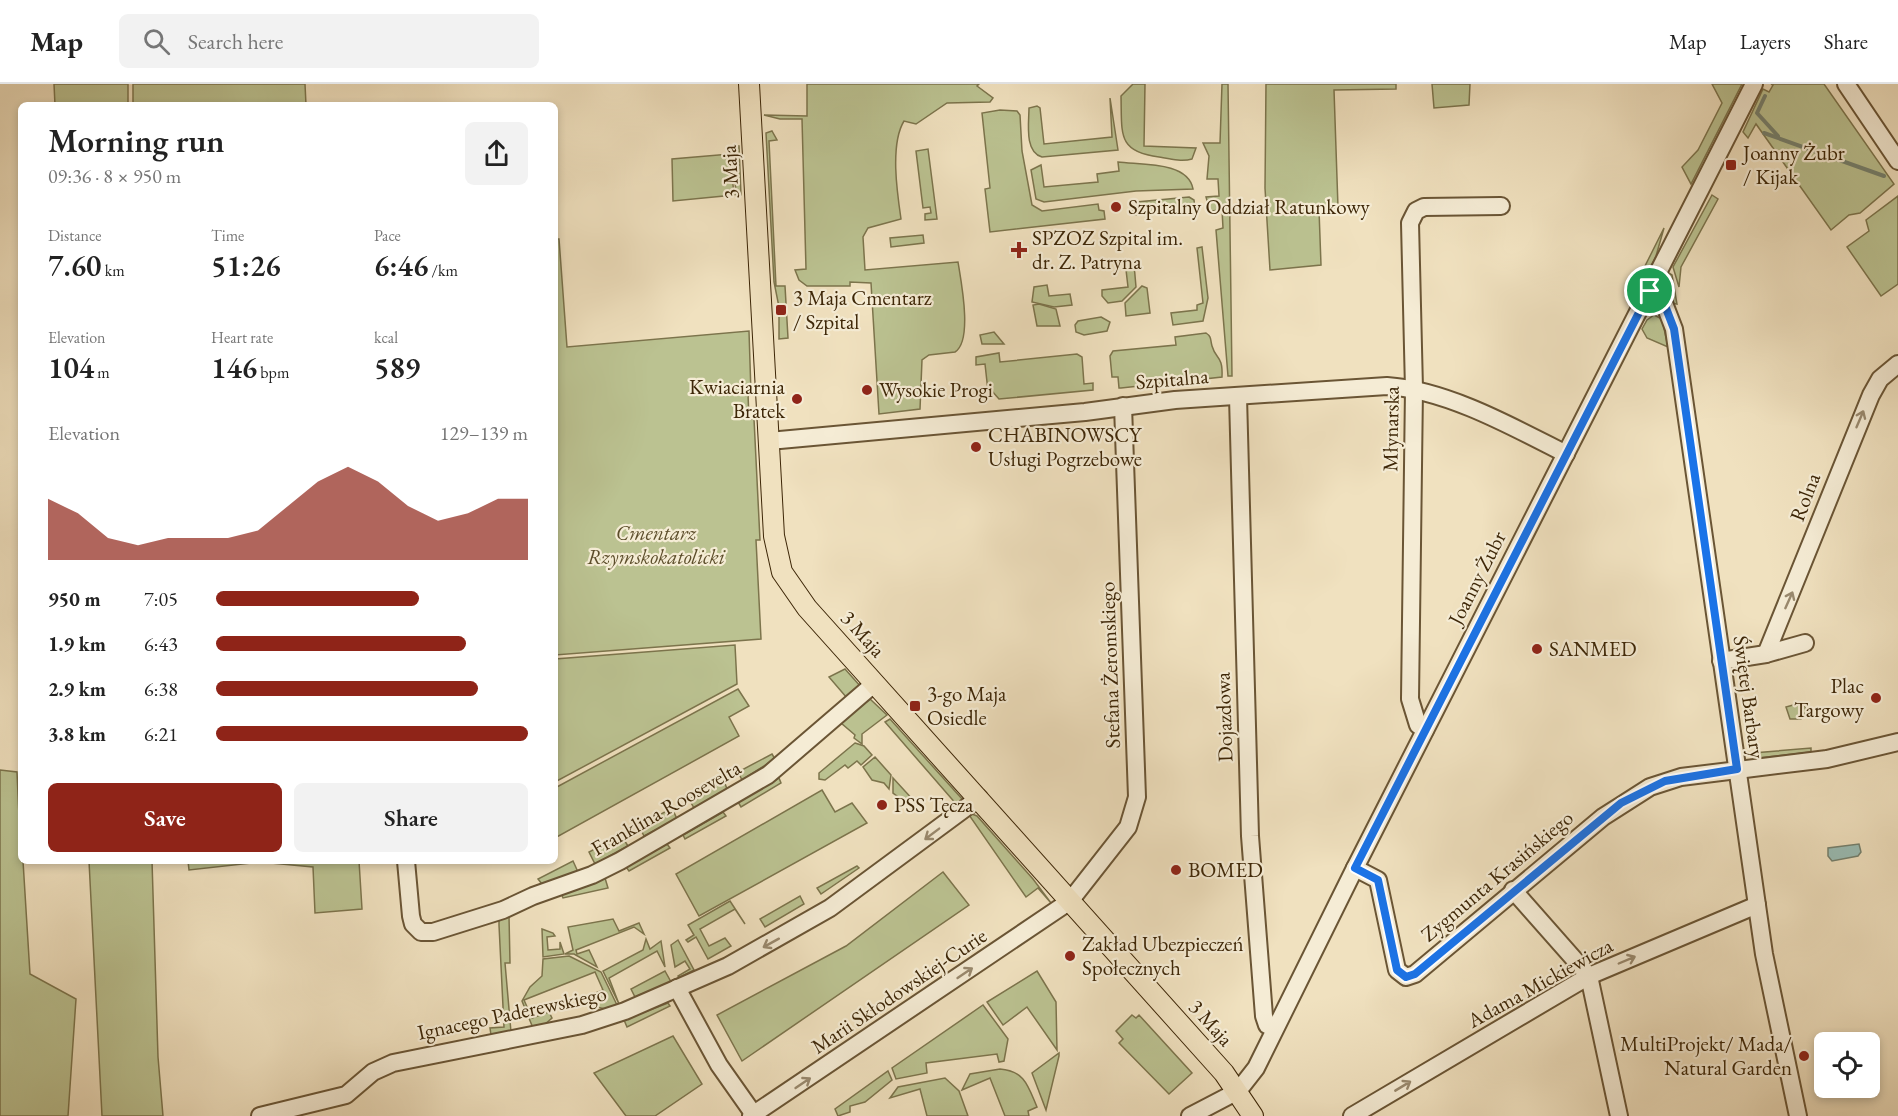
<!DOCTYPE html>
<meta charset="utf-8">
<style>
body{margin:0;font-family:"EB Garamond",serif;background:#f2f2f2;color:#222;height:100vh;display:flex;flex-direction:column;font-size:22px;white-space:nowrap}
*{box-sizing:border-box;margin:0}
p{font-size:20px;color:#767676}
.icon{flex:none;width:33px;height:33px;fill:none;stroke:currentColor;stroke-width:2;stroke-linecap:round;stroke-linejoin:round}
.map{position:relative;flex:1;overflow:hidden}
.details{position:absolute;left:18px;top:18px;width:540px;height:762px;display:flex;flex-direction:column;background:#fff;border-radius:9px;box-shadow:0 3px 9px #0003}
.details>*{flex:none}
.buttons{position:absolute;left:1814px;top:948px;display:grid;gap:12px}
.buttons a{display:grid;place-items:center;width:66px;height:66px;border-radius:9px;background:#fff;box-shadow:0 3px 9px #0003;font-size:30px}
.pin{position:absolute;display:grid;place-items:center;width:51px;height:51px;color:#fff;margin:-26px;border:3px solid #fff;border-radius:50%;box-shadow:0 2px 6px #0007}
.round{display:grid;place-items:center;flex:none;width:63px;height:63px;border-radius:9px;background:#f2f2f2}
.head{display:flex;align-items:center;justify-content:space-between;height:102px;padding:0 30px}
h1{font-size:33px;font-weight:600;line-height:45px}
.figures{display:grid;grid-template-columns:repeat(3,1fr);gap:9px;height:102px;padding:6px 30px}
.figures div{display:grid;align-content:center}
.figures b{font-size:30px;font-weight:600}
.figures small{font-size:16px;font-weight:400}
.figures p{font-size:16px}
.chart{height:168px;padding:12px 30px}
.chart p{display:flex;justify-content:space-between}
.chart svg{width:100%;height:108px;margin-top:6px;fill:#8f2418;opacity:.7}
.action{display:flex;gap:12px;margin-top:auto;padding:12px 30px}
.action a{flex:1;height:69px;border-radius:9px;background:#8f2418;color:#fff;font-size:24px;font-weight:600;line-height:69px;text-align:center}
.action a+a{background:#f2f2f2;color:#222}
ul{padding:0 30px;list-style:none;font-size:20px}
li{display:grid;grid-template-columns:96px 72px 1fr;align-items:center;height:45px}
li i{height:15px;border-radius:8px;background:#8f2418}
header{display:flex;align-items:center;gap:36px;box-sizing:border-box;height:84px;padding:0 30px;background:#fff;border-bottom:2px solid #e0e0e0}
header strong{font-size:28px}
nav{display:flex;gap:33px;margin-inline-start:auto;font-size:21px}
.search{width:420px;height:54px;background:#f2f2f2;display:flex;align-items:center;gap:15px;box-sizing:border-box;padding:0 21px;border-radius:9px;color:#767676;font-size:22px}
.map>svg:first-child{display:block}
.green{fill:#bbc291;stroke:#7c744c;stroke-width:1.5}
.water{fill:#9abdb5;stroke:#75816f;stroke-width:1.5}
.lines{fill:none;stroke-linecap:round;stroke-linejoin:round}
.stream{stroke:#75816f;stroke-width:4}
.minor-casing{stroke:#6a5535;stroke-width:20}
.major-casing{stroke:#3d2607;stroke-width:22}
.minor{stroke:#f5ecd5;stroke-width:16}
.major{stroke:#f0e1bf;stroke-width:20}
.oneway{stroke:#99896e}
.route-casing{stroke:#fff;stroke-width:12}
.route{stroke:#1a73e8;stroke-width:8}
.poi-dot{fill:#8f2418;stroke:#f5ecd5;stroke-width:2}
.labels{text-anchor:middle;stroke-width:4.5;stroke-linejoin:round;paint-order:stroke}
.poi-label{font-size:21px;fill:#3d2607;stroke:#f5ecd5;text-anchor:start}
.street-label{font-size:21px;fill:#3d2607;stroke:#f5ecd5}
.park-label{font-size:21px;font-style:italic;fill:#5c4d2a;stroke:#f5ecd5}
</style>
<header>
<strong>Map</strong>
<div class="search"><svg class="icon" aria-label="search" viewBox="0 0 24 24"><circle cx="10" cy="10" r="6"/><path d="M15 15l6 6"/></svg>Search here</div>
<nav><a>Map</a><a>Layers</a><a>Share</a></nav>
</header>
<div class="map">
<svg width="1898" height="1032" viewBox="0 0 1898 1032">
<rect width="100%" height="100%" fill="#f0e1bf"/>
<filter id="stains"><feTurbulence type="fractalNoise" baseFrequency=".00333" numOctaves="4"/><feColorMatrix values="0 0 0 0 .2 0 0 0 0 .09 0 0 0 0 .02 0 0 0 .5 -.17"/></filter>
<radialGradient id="worn" r=".72"><stop offset=".6" stop-color="#630" stop-opacity="0"/><stop offset="1" stop-color="#630" stop-opacity=".3"/></radialGradient>
<g class="green">
<path d="M54,0H128V21H55Z"/>
<path d="M133,0H305L306,21H133Z"/>
<path d="M807,0H979L977,2L993,14L990,18L947,19L916,40L904,37C890,60 897,108 901,135L868,144L863,153L865,186L958,178C961,197 973,257 955,268L929,271L922,276L920,325L879,330L871,199L850,198V202H807L799,196L795,186L806,185L802,35H780L764,31L807,32Z"/>
<path d="M1133,0H1145L1144,62L1196,64L1192,75C1182,78 1170,75 1159,73C1117,68 1122,50 1121,12Z"/>
<path d="M1222,0H1228L1232,292H1228L1216,146L1223,144L1222,126L1210,127L1206,113L1219,112L1218,95H1207L1209,72L1203,59H1220Z"/>
<path d="M1266,0H1396V5L1334,6L1338,123L1319,126L1321,181L1270,186L1265,104Z"/>
<path d="M1432,0H1470L1469,21L1434,24Z"/>
<path d="M1712,0H1742L1691,100L1682,83L1698,66L1722,19Z"/>
<path d="M1771,0H1824L1894,100L1860,129L1849,131L1831,146L1756,40L1748,54L1743,48L1763,5L1769,8L1773,1Z"/>
<path d="M1110,14L1118,66L1042,73C1024,68 1029,38 1029,24L1037,22L1040,24L1044,60L1112,53Z"/>
<path d="M1000,26L1017,27L1020,31L1022,67L1032,121L1042,127L1098,120L1099,126L1104,127L1105,135L990,148L985,105L990,104L982,29Z"/>
<path d="M772,47L777,56L769,57L776,202H785L788,254L779,255V230H783V223H779L774,198L766,49Z"/>
<path d="M733,62H739L741,111L736,112Z"/>
<path d="M928,65L937,135L925,136V130L931,129L930,123L923,124L916,67Z"/>
<path d="M730,70L734,111L673,117L672,75Z"/>
<path d="M1118,78C1140,81 1188,77 1193,105L1136,107L1044,118L1036,115L1031,86L1041,81L1044,103L1098,98L1097,90L1119,87Z"/>
<path d="M1712,111L1718,115L1681,183L1679,203L1673,183Z"/>
<path d="M1898,112V200L1881,212L1847,163L1869,147L1866,136Z"/>
<path d="M1189,113L1194,116L1195,125L1134,131L1133,124L1138,123L1137,118Z"/>
<path d="M1664,144L1656,172L1635,213L1630,212Z"/>
<path d="M923,151L924,159L891,163L890,154Z"/>
<path d="M555,155H559L567,263L749,247L751,310H748L749,335H754L760,456H756L761,555L555,571Z"/>
<path d="M1202,163L1208,214L1203,237L1173,241L1171,229L1197,226V221L1203,219L1197,164Z"/>
<path d="M1125,177L1134,180L1136,203L1122,217L1108,219L1102,212V206L1128,203Z"/>
<path d="M1667,188L1672,191L1677,220L1671,219L1664,200Z"/>
<path d="M1047,201L1049,212L1070,210L1072,221L1054,223L1032,218L1034,203Z"/>
<path d="M1142,202L1147,204L1150,229L1126,232L1125,219Z"/>
<path d="M1039,220L1056,225L1060,242H1037L1033,221Z"/>
<path d="M1654,231L1662,235L1668,263L1647,254L1642,245L1647,236Z"/>
<path d="M1101,233L1110,238L1107,247L1084,251L1076,248L1075,241L1078,237Z"/>
<path d="M994,248L1004,260H982L980,251Z"/>
<path d="M1206,249C1212,253 1210,255 1212,262C1216,276 1223,271 1222,293L1121,304H1119L1118,293H1112L1110,272L1113,267L1176,261L1175,253Z"/>
<path d="M999,269L1000,278L1077,270L1082,273L1084,300L1093,299V306L999,315L992,307H988L985,280L976,281V273Z"/>
<path d="M735,561L737,600L555,698V575Z"/>
<path d="M845,585L861,603L847,614L829,593Z"/>
<path d="M738,605L749,622L729,633L739,652L555,754V704Z"/>
<path d="M870,615L887,631L862,650V660L854,654L855,651L841,639Z"/>
<path d="M1804,618L1806,628L1801,635H1790L1786,623Z"/>
<path d="M890,635L963,716L957,721L885,638Z"/>
<path d="M855,659L864,662L872,671L861,681L857,677L848,684L845,681L825,696L819,695V689Z"/>
<path d="M1811,664V668L1758,674H1753V669Z"/>
<path d="M772,670L775,675L742,696L738,688Z"/>
<path d="M875,673L891,691L889,705L884,699L872,696L863,683Z"/>
<path d="M0,686L17,688L21,777H23L30,890L76,915L68,1032H0Z"/>
<path d="M779,694L781,699L741,723L738,718Z"/>
<path d="M893,694L916,719L901,715L893,709Z"/>
<path d="M724,697L727,705L694,724L689,715Z"/>
<path d="M822,706L835,728L852,719L867,739L699,832L676,790Z"/>
<path d="M672,724L677,735L644,752L639,742Z"/>
<path d="M723,728L726,732L685,755L683,751Z"/>
<path d="M972,730L977,732L1033,795L1051,819L1038,804L1026,813L969,731Z"/>
<path d="M621,751L628,762L595,780L589,768Z"/>
<path d="M667,760L670,764L629,787L626,783Z"/>
<path d="M89,777H152L158,973L163,1032H102Z"/>
<path d="M188,777H359L362,825L315,829L313,783L260,778L189,786Z"/>
<path d="M573,777L578,788L542,800L538,795Z"/>
<path d="M857,782L859,784L821,810L817,804Z"/>
<path d="M943,788L969,821L742,977L717,931L846,862Z"/>
<path d="M605,794L608,804L563,814L561,809Z"/>
<path d="M800,812L804,820L765,843L760,835Z"/>
<path d="M730,817L745,840L735,825L700,845L709,862L725,854L731,862L708,875L696,853L688,858L686,856L694,851L688,841Z"/>
<path d="M509,832L510,879H505L511,948L491,951L490,944L504,943L499,841V833Z"/>
<path d="M613,835L619,847L639,839L644,850L634,843L576,866L577,870L589,866L597,883L574,870H565L573,866L568,843Z"/>
<path d="M542,845L553,849L555,852L547,853L548,866L560,865V858L564,870L543,873Z"/>
<path d="M646,855L650,865L661,857L665,883L657,867L609,894L619,920L603,887L643,866Z"/>
<path d="M678,856L694,886L679,894L678,892L690,885L685,877L675,883L671,861Z"/>
<path d="M569,872L601,888L617,921L605,925L589,921L586,913L603,906L595,888L524,916L532,934L549,928L552,934L544,941L533,944L522,917L530,903L542,892L543,875Z"/>
<path d="M665,887L671,898L635,913L631,905Z"/>
<path d="M1037,887L1056,918L1057,966L1027,923L1003,941L987,918Z"/>
<path d="M668,919L670,922L627,943L624,936Z"/>
<path d="M983,921L1008,955L1004,977L999,978L997,970L926,979L927,989L896,995L892,984Z"/>
<path d="M1132,931L1136,934L1139,931L1192,989L1169,1010L1119,959L1123,955L1116,947Z"/>
<path d="M673,952L702,1000L655,1032H626L594,989Z"/>
<path d="M1059,969V972L1046,1026L1032,989Z"/>
<path d="M1000,985C1025,987 1028,1002 1037,1023L1028,1027L1029,1032H1005L990,994L962,1006L970,990Z"/>
<path d="M888,987L892,996L865,1018L850,1022V1028L838,1032L835,1025Z"/>
<path d="M945,994L959,1007L968,1032H927L920,1005L890,1014L898,1003Z"/>
</g>
<path class="water" d="M1859,760L1861,768L1858,772L1832,777L1828,772V764Z"/>
<g class="lines">
<g class="stream">
<path d="M1765,12L1757,29L1778,52"/>
<path d="M1764,49L1884,92"/>
</g>
<g class="minor-casing">
<g id="minor">
<path d="M1846,0L1898,77"/>
<path d="M1650,207L1664,219L1674,245L1764,870L1798,1032"/>
<path d="M1238,313L1250,752L1264,932L1267,941L1275,944"/>
<path d="M769,357L1085,328L1175,316L1387,302C1447,306 1513,343 1566,370"/>
<path d="M1766,570L1871,311L1880,295L1898,280"/>
<path d="M1721,577L1766,570L1805,559"/>
<path d="M1425,646L1418,641L1410,615L1414,305L1410,139L1416,127L1424,123L1501,122"/>
<path d="M406,777L411,832L413,840L421,848H433L503,826L533,812L592,791L620,777L768,691L875,599"/>
<path d="M1355,784L1378,796L1397,886L1406,893L1415,890L1603,733L1650,703L1681,693L1827,675L1898,658"/>
<path d="M1513,806L1589,892L1619,1032"/>
<path d="M677,904L719,981L755,1032"/>
<path d="M260,1032L346,1011L373,988L393,979L582,941L625,927L728,882L830,824L979,714"/>
<path d="M751,1032L1070,817L1128,743L1137,713L1123,322"/>
<path d="M1190,1032L1238,1007L1256,984L1355,784L1754,0"/>
<path d="M1352,1032L1589,892L1757,821"/>
</g>
</g>
<g class="major-casing">
<path id="major" d="M749,0L774,452L782,488L807,524L1224,989L1253,1032"/>
</g>
<use href="#minor" class="minor"/>
<use href="#major" class="major"/>
</g>
<defs><path id="oneway-shaft" d="M-6 0H5M1.5-3L5.5 0L1.5 3" fill="none" stroke-width="1.6" stroke-linecap="round" stroke-linejoin="round" transform="scale(1.5)"/></defs>
<g class="oneway">
<use href="#oneway-shaft" transform="translate(1860 335) rotate(-67)"/>
<use href="#oneway-shaft" transform="translate(1789 516) rotate(-66)"/>
<use href="#oneway-shaft" transform="translate(932 750) rotate(143)"/>
<use href="#oneway-shaft" transform="translate(771 859) rotate(151)"/>
<use href="#oneway-shaft" transform="translate(1627 876) rotate(-23)"/>
<use href="#oneway-shaft" transform="translate(965 889) rotate(-34)"/>
<use href="#oneway-shaft" transform="translate(803 999) rotate(-34)"/>
<use href="#oneway-shaft" transform="translate(1403 1002) rotate(-31)"/>
</g>
<g class="lines">
<g class="route-casing">
<path id="route" d="M1650,207L1664,219L1674,245L1737,685L1665,697L1621,719L1415,890L1406,893L1397,886L1378,796L1355,784Z"/>
</g>
<use href="#route" class="route"/>
</g>
<g class="poi-dot">
<rect x="1725" y="75" width="12" height="12" rx="3"/>
<circle cx="1116" cy="123" r="6"/>
<path d="M1016 157h6v6h6v6h-6v6h-6v-6h-6v-6h6z"/>
<rect x="775" y="220" width="12" height="12" rx="3"/>
<circle cx="867" cy="306" r="6"/>
<circle cx="797" cy="315" r="6"/>
<circle cx="976" cy="363" r="6"/>
<circle cx="1537" cy="565" r="6"/>
<circle cx="1876" cy="614" r="6"/>
<rect x="909" y="616" width="12" height="12" rx="3"/>
<circle cx="882" cy="721" r="6"/>
<circle cx="1176" cy="786" r="6"/>
<circle cx="1070" cy="872" r="6"/>
<circle cx="1804" cy="972" r="6"/>
</g>
<g class="labels">
<g class="poi-label">
<text x="1743" y="76">Joanny Żubr<tspan x="1743" dy="24">/ Kijak</tspan></text>
<text x="1128" y="130">Szpitalny Oddział Ratunkowy</text>
<text x="1032" y="161">SPZOZ Szpital im.<tspan x="1032" dy="24">dr. Z. Patryna</tspan></text>
<text x="793" y="221">3 Maja Cmentarz<tspan x="793" dy="24">/ Szpital</tspan></text>
<text x="785" y="310" text-anchor="end">Kwiaciarnia<tspan x="785" dy="24">Bratek</tspan></text>
<text x="879" y="313">Wysokie Progi</text>
<text x="988" y="358">CHABINOWSCY<tspan x="988" dy="24">Usługi Pogrzebowe</tspan></text>
<text x="1549" y="572">SANMED</text>
<text x="1864" y="609" text-anchor="end">Plac<tspan x="1864" dy="24">Targowy</tspan></text>
<text x="927" y="617">3-go Maja<tspan x="927" dy="24">Osiedle</tspan></text>
<text x="894" y="728">PSS Tęcza</text>
<text x="1188" y="793">BOMED</text>
<text x="1082" y="867">Zakład Ubezpieczeń<tspan x="1082" dy="24">Społecznych</tspan></text>
<text x="1792" y="967" text-anchor="end">MultiProjekt/ Mada/<tspan x="1792" dy="24">Natural Garden</tspan></text>
</g>
<g class="street-label">
<text transform="translate(730 88) rotate(-93)" y="7">3 Maja</text>
<text transform="translate(1172 295) rotate(-5)" y="7">Szpitalna</text>
<text transform="translate(1391 345) rotate(-89)" y="7">Młynarska</text>
<text transform="translate(1805 413) rotate(-69)" y="7">Rolna</text>
<text transform="translate(1477 494) rotate(-63)" y="7">Joanny Żubr</text>
<text transform="translate(863 550) rotate(48)" y="7">3 Maja</text>
<text transform="translate(1110 581) rotate(-92)" y="7">Stefana Żeromskiego</text>
<text transform="translate(1749 613) rotate(82)" y="7">Świętej Barbary</text>
<text transform="translate(1224 633) rotate(-92)" y="7">Dojazdowa</text>
<text transform="translate(666 724) rotate(-30)" y="7">Franklina Roosevelta</text>
<text transform="translate(1497 792) rotate(-40)" y="7">Zygmunta Krasińskiego</text>
<text transform="translate(1540 899) rotate(-29)" y="7">Adama Mickiewicza</text>
<text transform="translate(899 907) rotate(-34)" y="7">Marii Skłodowskiej-Curie</text>
<text transform="translate(512 929) rotate(-12)" y="7">Ignacego Paderewskiego</text>
<text transform="translate(1211 939) rotate(48)" y="7">3 Maja</text>
</g>
<g class="park-label">
<text x="656" y="456">Cmentarz<tspan x="656" dy="24">Rzymskokatolicki</tspan></text>
</g>
</g>
<rect width="100%" height="100%" filter="url(#stains)"/>
<rect width="100%" height="100%" fill="url(#worn)"/>
</svg>
<div class="buttons">
<a><svg class="icon" aria-label="locate" viewBox="0 0 24 24"><circle cx="12" cy="12" r="6"/><path d="M12 2v4M12 18v4M2 12h4M18 12h4"/></svg></a>
</div>
<div class="pin" style="left:1650px;top:207px;background:#1e9e55"><svg class="icon" aria-label="arrive" viewBox="0 0 24 24"><path d="M6 21V4h12l-3 4 3 4H6"/></svg></div>
<section class="details">
<div class="head"><div><h1>Morning run</h1><p>09:36 · 8 × 950 m</p></div><a class="round"><svg class="icon" aria-label="share" viewBox="0 0 24 24"><path d="M12 15V3M7 8l5-5 5 5M5 13v7h14v-7"/></svg></a></div>
<div class="figures">
<div><p>Distance</p><b>7.60<small> km</small></b></div>
<div><p>Time</p><b>51:26</b></div>
<div><p>Pace</p><b>6:46<small> /km</small></b></div>
</div>
<div class="figures">
<div><p>Elevation</p><b>104<small> m</small></b></div>
<div><p>Heart rate</p><b>146<small> bpm</small></b></div>
<div><p>kcal</p><b>589</b></div>
</div>
<div class="chart"><p><span>Elevation</span>129–139 m</p>
<svg viewBox="0 0 160 44" preserveAspectRatio="none"><path d="M0 44V19L10 25L20 35L30 38L40 35L50 35L60 35L70 32L80 22L90 12L100 6L110 12L120 22L130 28L140 25L150 19L160 19V44z"/></svg>
</div>
<ul>
<li><b>950 m</b>7:05<i style="width:65%"></i></li>
<li><b>1.9 km</b>6:43<i style="width:80%"></i></li>
<li><b>2.9 km</b>6:38<i style="width:84%"></i></li>
<li><b>3.8 km</b>6:21<i style="width:100%"></i></li>
</ul>
<div class="action"><a>Save</a><a>Share</a></div>
</section>
</div>
